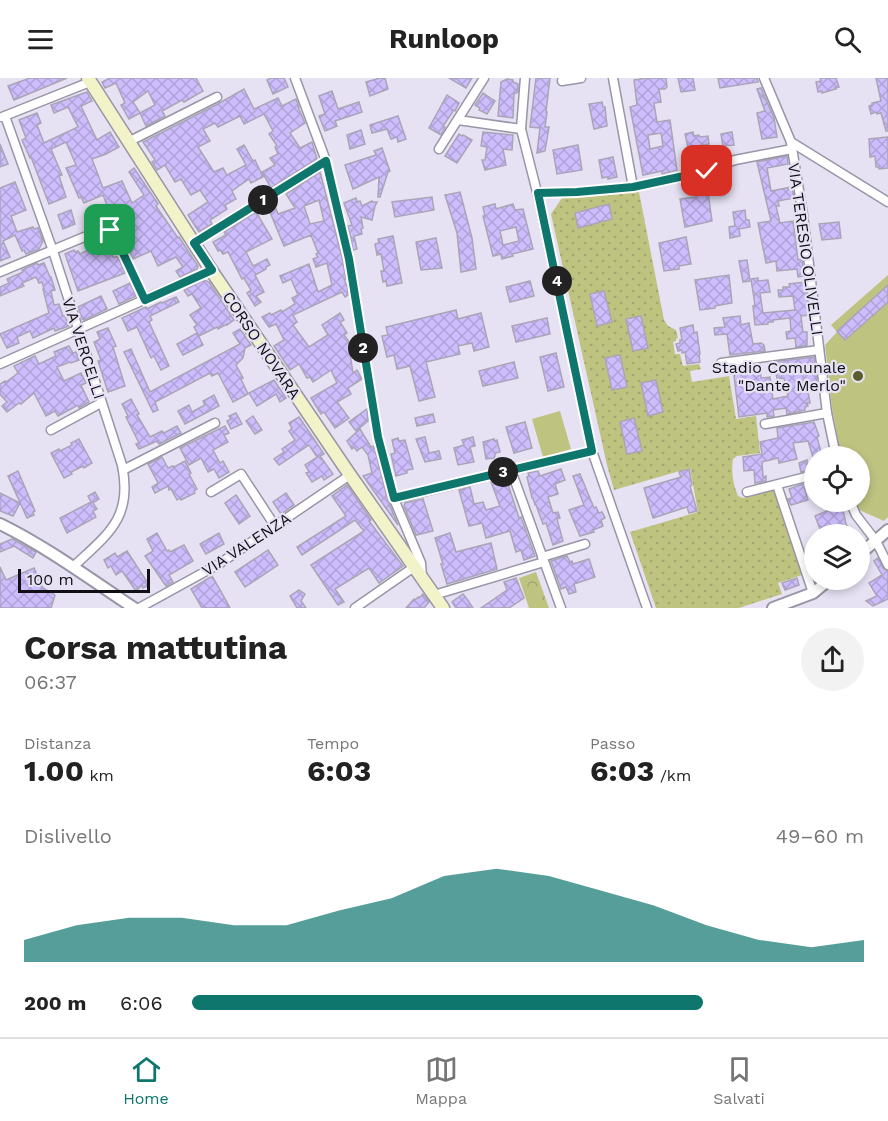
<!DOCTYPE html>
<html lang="it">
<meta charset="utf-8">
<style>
body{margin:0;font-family:"Work Sans",sans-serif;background:#f2f2f2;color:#222;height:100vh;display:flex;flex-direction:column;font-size:22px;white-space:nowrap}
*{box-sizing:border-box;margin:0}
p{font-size:20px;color:#767676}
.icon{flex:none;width:33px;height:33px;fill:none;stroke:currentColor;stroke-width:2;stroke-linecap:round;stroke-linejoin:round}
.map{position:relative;height:530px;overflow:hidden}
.details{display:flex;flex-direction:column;background:#fff;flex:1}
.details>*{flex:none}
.controls{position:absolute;left:804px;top:368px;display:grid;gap:12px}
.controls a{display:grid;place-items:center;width:66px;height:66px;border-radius:50%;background:#fff;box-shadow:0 3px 9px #0003;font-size:30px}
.scale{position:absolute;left:18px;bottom:15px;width:132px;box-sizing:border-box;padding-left:6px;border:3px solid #100f15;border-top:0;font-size:16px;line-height:21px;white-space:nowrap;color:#100f15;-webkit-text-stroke:4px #e6e2f4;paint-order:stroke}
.pin{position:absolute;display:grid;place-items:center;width:51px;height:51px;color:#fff;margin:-26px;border-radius:12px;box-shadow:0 3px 9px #0006}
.km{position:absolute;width:30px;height:30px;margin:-15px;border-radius:50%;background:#222;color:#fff;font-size:16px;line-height:30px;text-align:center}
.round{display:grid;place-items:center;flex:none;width:63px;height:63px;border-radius:32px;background:#f2f2f2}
.head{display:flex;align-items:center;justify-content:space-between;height:102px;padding:0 24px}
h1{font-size:33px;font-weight:700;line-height:45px}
.figures{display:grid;grid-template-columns:repeat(3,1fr);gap:9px;height:102px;padding:6px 24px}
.figures div{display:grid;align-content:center}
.figures b{font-size:30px;font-weight:700}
.figures small{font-size:16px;font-weight:400}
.figures p{font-size:16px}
.chart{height:168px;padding:12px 24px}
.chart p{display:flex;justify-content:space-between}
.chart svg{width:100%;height:108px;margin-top:6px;fill:#0f766e;opacity:.7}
ul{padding:0 24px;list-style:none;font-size:20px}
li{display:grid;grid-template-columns:96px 72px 1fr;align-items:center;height:45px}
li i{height:15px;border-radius:8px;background:#0f766e}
header{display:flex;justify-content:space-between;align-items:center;height:78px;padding:0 24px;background:#fff;font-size:27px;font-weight:700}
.dock{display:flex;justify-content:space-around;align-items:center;height:84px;border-top:2px solid #e0e0e0;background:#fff;font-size:16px;color:#767676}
.dock a{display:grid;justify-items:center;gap:3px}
.dock .on{color:#0f766e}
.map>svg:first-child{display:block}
.grass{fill:url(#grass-dots)}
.park{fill:url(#park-crowns)}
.pitch{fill:#bfc380}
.building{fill:url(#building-cross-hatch);stroke:#a9a5b6;stroke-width:1.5;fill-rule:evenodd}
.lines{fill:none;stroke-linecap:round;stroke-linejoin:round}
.minor-casing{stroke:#9995a6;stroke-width:11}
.tertiary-casing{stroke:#9995a6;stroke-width:14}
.secondary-casing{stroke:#9995a6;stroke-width:15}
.minor{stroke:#fff;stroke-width:8}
.tertiary{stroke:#fff;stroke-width:10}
.secondary{stroke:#f2f3c9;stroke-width:12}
.route-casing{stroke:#fff;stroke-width:12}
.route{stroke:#0f766e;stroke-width:8}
.poi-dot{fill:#5b5d2a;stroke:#e6e2f4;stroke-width:2}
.labels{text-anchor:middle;stroke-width:4.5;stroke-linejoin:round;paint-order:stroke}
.street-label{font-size:16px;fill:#100f15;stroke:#e6e2f4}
.poi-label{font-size:16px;fill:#100f15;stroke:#e6e2f4;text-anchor:end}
</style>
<header><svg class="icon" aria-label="menu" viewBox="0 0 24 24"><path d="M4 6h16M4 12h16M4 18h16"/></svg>Runloop<svg class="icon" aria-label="search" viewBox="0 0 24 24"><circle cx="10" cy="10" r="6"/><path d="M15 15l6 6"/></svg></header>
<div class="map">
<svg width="888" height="530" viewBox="0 0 888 530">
<defs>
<pattern id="grass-dots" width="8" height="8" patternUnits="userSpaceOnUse" patternTransform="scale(1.5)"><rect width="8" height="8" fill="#bfc380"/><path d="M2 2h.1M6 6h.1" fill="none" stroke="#a3a66e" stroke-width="1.8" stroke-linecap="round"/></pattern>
<pattern id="park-crowns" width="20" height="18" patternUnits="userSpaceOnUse" patternTransform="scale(1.5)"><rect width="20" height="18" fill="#bfc380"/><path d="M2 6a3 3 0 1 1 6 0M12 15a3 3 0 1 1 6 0" fill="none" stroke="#a3a66e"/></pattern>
<pattern id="building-cross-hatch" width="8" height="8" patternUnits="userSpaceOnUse" patternTransform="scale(1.5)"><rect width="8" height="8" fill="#cebdfd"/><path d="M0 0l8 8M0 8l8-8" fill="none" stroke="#b0a1d8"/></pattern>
</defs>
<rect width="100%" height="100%" fill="#e6e2f4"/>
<path class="grass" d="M639,114L664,242L668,248L676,252L678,260L676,261V263L673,264L675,276H680L683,288L699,286L701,291L690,293L692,304L729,298L736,341L756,338L760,375L737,378L733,381C731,394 733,406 738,418L743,420L774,410L802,497L778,505L782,516L739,530H656L630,454L698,434L690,390L614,412L607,387L551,136L562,120Z"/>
<path class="park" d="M536,494L549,530H529L519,500Z"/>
<g class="pitch">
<path d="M888,197V439L884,443L857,431L854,423H860V378H841L832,330L825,267L837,254L831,247Z"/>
<path d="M560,333L571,371L543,379L532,341Z"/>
</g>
<g class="building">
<path d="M30,0H67L14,22L8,8Z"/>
<path d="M110,0H196L203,13L184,24L182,22L162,33L165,38L146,48L140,35L129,41L121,27L125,25L116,5L105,10L102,4ZM148,13L155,27L140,35L133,24Z"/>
<path d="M271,0H284L288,9L273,16L267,2Z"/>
<path d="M380,0H385L388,11L370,18L366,4Z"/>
<path d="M449,0H472L466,10Z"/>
<path d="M536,0H550L546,34H547L545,49H549L545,73L537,75L540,50L530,49Z"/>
<path d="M647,0H666L667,9L665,11H659L661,24L654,25L657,44L670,42L677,92L662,96V93L643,97L630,29L637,27L634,2ZM661,55L663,68L650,71L648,57Z"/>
<path d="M678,0H693L695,12L681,14Z"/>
<path d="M718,0H757L758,4L720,10Z"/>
<path d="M820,0H836L839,9L835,10L836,11L822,15V13L818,14L816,4L821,3Z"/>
<path d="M876,0H888V53H886L881,35L877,36L876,34L871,36L869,28L872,27V25L881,23Z"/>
<path d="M507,1L513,2V4L518,6V14L514,16L513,40L498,38L501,4Z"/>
<path d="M761,10L774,40L777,59L762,61L757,35L765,33L757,11Z"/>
<path d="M244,11L254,31L278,20L282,28L296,21L299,29H298L305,45L290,55L300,70L312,64L317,81L271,110L262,94L275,87L270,80L278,76L275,69L277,68L269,56L273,53L264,36L244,46L240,38L218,49L215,45L203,51L210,63L198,69L214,94L223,90L227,97L246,87L237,71L244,67L253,83L255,82L263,99L251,105L249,101L232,113L236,121L225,127L227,131L210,142L212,146L199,154L188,137L208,124L200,112L191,117L181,101L175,104L165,87L157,92L152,84L155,82L143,64L216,27Z"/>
<path d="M332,13L338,31L359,24L362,34L335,43L337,48L325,53L319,38L325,36L319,18Z"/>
<path d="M87,14L92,23L81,28L97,62L110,54L119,69L106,76L92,81L103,110L122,103L132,125L144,117L129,94L134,90L158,126L156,128L178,160L179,159L198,188L197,191L180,199L176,193L183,189L176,179L158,188L151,173L133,181L112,137L90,147L86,134L93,131L95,135L108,130L103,117L84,125L81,119L79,120L66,90L76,87L66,64L51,71L62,97L59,98L66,119L49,126L31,79L30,80L22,62L26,60L19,42L37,35L41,45L37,47L44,65L48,63L78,49L68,29L54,35L51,27Z"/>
<path d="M483,15L495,23L487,36L479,32L480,30L475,27Z"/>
<path d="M447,17L459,25L455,33L453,32L452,35L443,48L445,49L441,57L429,50Z"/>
<path d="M602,24L603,29H605L607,48L594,51L589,26Z"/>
<path d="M398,38L406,61L398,64L397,59L391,61L387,51L372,55L370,47Z"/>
<path d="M361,52L365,66L350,71L347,57Z"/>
<path d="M483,54L513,57L512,72L503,71L506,87L485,92L482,82H485L487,69L481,68Z"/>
<path d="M693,54L694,58L699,57L700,59L708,58L709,66L702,67L703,70L695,71V68L688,70L685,56Z"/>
<path d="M732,54L734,67L723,68L721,56Z"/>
<path d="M459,56L462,58L463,57L472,62L457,85L445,78Z"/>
<path d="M888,59V90L879,91V89H876L875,78L870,79L869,61Z"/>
<path d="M0,66L8,86L0,89Z"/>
<path d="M578,67L582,92L557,96L553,72Z"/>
<path d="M382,70L390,93L388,94L380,119H378L379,99L353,111L345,87L376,77L374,73Z"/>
<path d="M787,78L788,86L767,90L771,113L792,109L794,120L778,123L779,128H776L780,145L793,143L798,182L802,181L804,198L798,199L797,191L777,193L776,183L766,185L758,145L771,143L757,84Z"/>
<path d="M613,79L617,99L608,101V99L602,100L599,82Z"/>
<path d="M320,94L341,175L346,201H344L347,208L348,217L345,219L342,214L293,237L297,244L293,247L309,269L328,257L322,247L340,235L344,242L340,244L347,255L344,257L348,262L353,295L357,292L362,301L348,310L351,316L337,324L349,340L335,350L324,334L321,336L311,320L337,305L331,292L313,304L310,299L307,300L299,286L290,292L274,268L284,262L276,246L269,249L262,239L270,235L271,237L281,232L282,234L295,226L292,220L298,217L291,201L283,205L280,198L309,186L318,214L332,207L327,185L316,189L313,181L318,179L316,176L318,175L311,157L284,168L267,127L273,123L278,136L295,130L286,116ZM319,122L324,143L310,146L304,128Z"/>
<path d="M15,104L26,132L11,138L17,154L33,149L34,151L38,150L43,163L39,171L26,176L24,172L22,173L15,157L3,163L10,179L0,183V110Z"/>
<path d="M460,114L472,160L476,191L461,194L457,155L445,117Z"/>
<path d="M708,114L712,143L685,149L680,121L696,119V116Z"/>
<path d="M432,119L434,132L395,139L392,124Z"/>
<path d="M356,120L357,124L360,123L362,128L372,123V124H377L375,128L372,142L361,139L363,150L361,151L362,156L354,158L357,171L353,172L348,148L352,147L344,125Z"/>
<path d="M495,126L496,131L513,126L515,132L523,131L533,171L512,176L513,178L502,181L501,176L493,178L483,138H485L483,129ZM516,149L519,163L503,167L500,153Z"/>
<path d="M609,126L612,141L578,150L575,135Z"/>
<path d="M71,132L75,146L63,151L58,137Z"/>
<path d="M745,132L746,142H749L750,149L739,151L740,158L730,160L729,149L735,148L733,134Z"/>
<path d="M256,134L272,161L246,174L253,188L267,181L270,187L266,189V191L255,197L264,214L256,218L261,224L255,228L247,215L251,212L244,200L242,201L228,174L223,176L220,172L218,173L213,164L226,157L224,154Z"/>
<path d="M839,144L841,160L822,162L819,146Z"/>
<path d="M106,158L110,166L107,168L113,179H118L125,195L78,213L65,176L74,172L75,174L78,173L80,176L95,169L93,164Z"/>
<path d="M393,158L402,205L387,208L386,203L383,204L381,193H384L381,176L377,177L375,166L379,165L378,161Z"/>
<path d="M686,159L691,186L679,188V191L664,193L659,165Z"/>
<path d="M436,160L442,190L421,192L416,164Z"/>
<path d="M747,182L750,203L743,204L739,183Z"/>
<path d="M37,185L38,187L44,185L50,199H51L55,212L51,213L54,227L59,226L63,238H65L69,248L55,253L54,250L33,260L30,253L17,259L19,265L7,270L0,256L49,235L43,211H44L42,204L39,205L36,199L22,205L24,208L0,218V209L9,205L7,201L23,194L22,192Z"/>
<path d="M729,197L732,225L715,228V230L700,232L695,202Z"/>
<path d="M758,200V203L768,202L770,214L760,215L763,235L795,232L793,218L779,219L778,212H783V209H790L789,206L805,204L809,237L801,238L803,254H807V267L796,269L795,260L787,261L786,254L791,253L790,240L773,242V244H768V246L755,247L753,228L755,227L751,201Z"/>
<path d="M204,202L209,204L234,242L227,247V246L218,251L217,249L199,258L194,249L197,247L190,237L201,230L192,216L188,218L184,212Z"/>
<path d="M530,203L534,218L510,224L506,209Z"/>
<path d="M130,205L136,218L119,226L113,213Z"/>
<path d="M888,207V224L845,262L837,253Z"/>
<path d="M604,213L612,244L597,248L590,216Z"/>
<path d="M101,218L107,231L84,242L82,241L78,229Z"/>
<path d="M176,219L179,224L150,238L152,242L149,244L169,288L161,292L154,278L151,280L137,249L128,253L122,240L146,229L147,231L161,224L162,225Z"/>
<path d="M456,232L458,241L481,235L489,269L474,273L472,265L458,268L460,276L426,284L435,319L419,323L410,288L397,291L394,277L387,279L382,258L388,257L386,249Z"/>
<path d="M641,238L648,270L633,273L626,241Z"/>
<path d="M740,238L741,247L749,245L753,266L761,265L764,267L765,273L730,277L727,256L715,257L714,250L725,249L723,240Z"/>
<path d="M547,240L550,256L516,264L512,248Z"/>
<path d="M693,247L694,255L697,254L700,276L699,277L700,284L687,286L685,274L682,275V272L678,273L676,266L680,265V262H682L680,250Z"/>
<path d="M108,250L116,268L113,269L125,308L108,314L98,283L101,282L94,264L100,261L97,254Z"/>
<path d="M240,251L251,267L245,270L243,280L236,287L243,300L241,301L248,316L233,324L218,295L212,298L210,295L155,324L158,332L153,334L124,274L131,271L150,314L240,266L233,255Z"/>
<path d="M197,255L203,267L183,277L177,266Z"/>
<path d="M69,268L73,275L76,274L79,282L71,285L70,284L57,289L64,303L81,295L86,305L81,307L89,324L79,330L78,327L58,338L55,333L46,338L34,315L21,326L19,325L7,334L2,328L7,324L0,316V306L5,303L6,304L18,295L14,288L35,278L39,286L56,278L54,274Z"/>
<path d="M556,275L564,309L548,313L540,279Z"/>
<path d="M620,277L627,309L612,312L605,280Z"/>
<path d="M814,279L817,306L807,307L810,325H807L808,328L805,329V332L787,336L786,330L773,332L774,338L767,339V335L739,339L733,290L760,286L761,300L770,299L773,321L788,318L784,300L777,301L774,284Z"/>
<path d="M514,284L518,300L483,308L479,293Z"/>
<path d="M274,302L286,320L280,324L276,316L257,328L249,315Z"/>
<path d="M656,302L663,334L648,338L641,305Z"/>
<path d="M214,317L219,328L185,346L178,333L189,327L192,334L205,327L203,323Z"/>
<path d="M131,321L139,336L137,337L150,359L162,353L164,355L177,348L181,355L159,366L157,363L139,371L136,366L139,365L126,339L128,338L122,326Z"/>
<path d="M367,331L368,343L356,353L349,344Z"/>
<path d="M236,335L242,346L231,351L227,343L231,341L229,338Z"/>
<path d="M433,336L435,344L417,348L415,340Z"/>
<path d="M253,338L262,352L255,356L246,343Z"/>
<path d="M299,339L324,376L320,378L333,396L324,402L322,398L312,404L306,395L309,394L305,387L317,379L309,367L279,387L274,381L284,374L282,371L295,362L289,353L292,350L289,345Z"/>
<path d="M634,340L642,373L627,376L620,344Z"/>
<path d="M525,344L532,370L514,375L506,349Z"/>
<path d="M814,344L819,358L817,359L822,378L813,379L808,363L793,365L797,381L779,385L778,380L762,384L763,399L766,398V403L755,405L754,392L744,393L743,379L762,376L760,364L778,360L777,350Z"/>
<path d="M225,348L229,355L224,357L228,364L213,372L220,385L223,383L229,394L219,400L214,391L208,394L201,380L189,387L180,370Z"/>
<path d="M360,351L371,369L374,368L388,423L398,447L363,398L372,395L368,377L362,369L357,373L354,369L352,371L347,363Z"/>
<path d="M425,359L429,375L439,373L441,381L425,384L416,361Z"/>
<path d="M473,359L475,368L470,369L474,384L458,387L454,370L464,367L462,362Z"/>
<path d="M398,360L399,363L405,362L413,391L407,392V395L396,398L391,376L395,375L392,362Z"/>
<path d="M79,361L92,385L84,390L83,388L71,394L72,396L64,400L51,375L59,371L60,373L72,367L71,365Z"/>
<path d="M494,361L495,363L497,362L500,374L495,375V378L494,380L486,381L483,364Z"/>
<path d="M162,379L168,390L173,388L174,389L185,383L191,395L189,396L197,411L194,413L195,415L181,422L180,420L177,422L171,411L169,412L168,408L155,415L152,409L158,405L148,386Z"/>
<path d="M807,382L809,392L801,394L799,385Z"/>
<path d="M561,391L565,402L555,406L558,416L548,419L553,435L558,434L560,440L557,441L563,463L553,467L546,445L543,446L536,427H535L533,420H532L527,399L529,398L528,395L538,393L540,398Z"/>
<path d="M689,391L692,407L690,408L697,433L689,435L687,429L653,440L644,410L681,399L679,394Z"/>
<path d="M18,393L35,433L33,434L34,437L27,440L8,398Z"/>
<path d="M580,396L594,430L596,429L599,435L602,434L605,440L601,442L603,448L593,452L594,454L580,458L569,432L584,427L573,398Z"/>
<path d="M506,400L519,440L521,439L535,478L524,482L521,472L516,474L510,453L486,460L482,445L469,448L459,412L470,409L474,426L483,424L486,432L500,428L491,404Z"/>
<path d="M803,406L808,422L791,427L788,421L792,420L789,411Z"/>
<path d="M347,407L371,442L369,443L403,488L379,505L369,490L335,511L344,524L338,527L311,487L364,453L355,442L302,477L297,469L346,438L332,418Z"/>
<path d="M95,414L99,421L93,425L97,431L93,433L96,439L67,455L60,440L91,424L88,418Z"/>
<path d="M0,415L20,425L13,438L0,433Z"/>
<path d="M286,415L294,427L281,436L273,424Z"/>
<path d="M236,417L250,438L239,446L225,425Z"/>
<path d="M423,421L433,453L416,457L404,428L405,425Z"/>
<path d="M824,423H841L846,446L852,456H822L815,438L827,433Z"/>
<path d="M157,455L167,473L169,472L170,474L184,467L193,483L169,497L173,504L166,508L145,478L153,473L147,461Z"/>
<path d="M219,455L224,466L206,476L200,466Z"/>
<path d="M450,455L456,474L491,465L497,491L447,506L441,486H443L435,460Z"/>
<path d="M12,461L36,474L33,480L14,468L0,474V466Z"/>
<path d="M268,472L278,487L245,509L235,494Z"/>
<path d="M127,473L149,507L143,510L142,507L136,513L122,493L116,497L111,488L108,490L104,482L115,475L117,479Z"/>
<path d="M567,478L570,484L572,483L573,486L589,481L595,499L574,506L576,514L569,516L566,509L561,511L551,483Z"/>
<path d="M878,480L883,490L888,493V521L873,528L866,523L877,518L869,505L882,497L874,483Z"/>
<path d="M0,489L6,502L34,490L43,510L55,517L51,530H0Z"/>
<path d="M212,498L223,517L230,530H202L191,511Z"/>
<path d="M516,500L524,520L509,530H481L507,512L504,504Z"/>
<path d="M797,500L799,507L785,512L782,505Z"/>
<path d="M299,512L305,516L301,523L306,530H297L290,518Z"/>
<path d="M423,516L429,524L424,530H406L414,521L415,522L418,519L419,520Z"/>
<path d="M463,516L467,521L473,530H456L452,524Z"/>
</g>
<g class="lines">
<g class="minor-casing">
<g id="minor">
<path d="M295,0L326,83L349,181L378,359L394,421L421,485L422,498"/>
<path d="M525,0L521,51L540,126L592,373L647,530"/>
<path d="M613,0L633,109"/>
<path d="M764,0L791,64L803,137L827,335L836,378"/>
<path d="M562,3L581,0"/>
<path d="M5,38L53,173L122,387C133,440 108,456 73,489"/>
<path d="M2,39L90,4"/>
<path d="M458,42L521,51"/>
<path d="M128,64L217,19"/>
<path d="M791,64L888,124"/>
<path d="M439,71L484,0"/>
<path d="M538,115L577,114L633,109L707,92L735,82L792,71"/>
<path d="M194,165L326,83"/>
<path d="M0,194L101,152H110L114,156L145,222"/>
<path d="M721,285L819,272"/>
<path d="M0,286L211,192"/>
<path d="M765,346L827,335"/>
<path d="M51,352L101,325"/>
<path d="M123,392L215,345"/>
<path d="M511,392L561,530"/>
<path d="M777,407L813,515"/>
<path d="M211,414L241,396L275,448"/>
<path d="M747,414L814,397"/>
<path d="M394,421L592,373"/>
<path d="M850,423L856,437L876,463L888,487"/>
<path d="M542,479L585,466"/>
<path d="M434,517L544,484"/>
<path d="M139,530L219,486L350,397"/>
<path d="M355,530L414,489"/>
</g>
</g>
<g class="tertiary-casing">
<g id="tertiary">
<path d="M0,446C47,469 90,501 134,530"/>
<path d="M860,476L888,452"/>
<path d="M773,530L813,515L830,501"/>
</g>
</g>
<g class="secondary-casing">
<path id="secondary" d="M88,0L211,192L350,397L443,530"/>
</g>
<use href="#minor" class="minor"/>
<use href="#tertiary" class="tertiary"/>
<use href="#secondary" class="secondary"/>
</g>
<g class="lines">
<g class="route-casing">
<path id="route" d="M110,152L114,156L145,222L212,192L194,165L326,83L349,181L378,359L394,420L592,373L538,115L577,114L633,109L707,93"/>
</g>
<use href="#route" class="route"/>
</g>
<circle class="poi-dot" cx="858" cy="298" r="6"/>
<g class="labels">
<g class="street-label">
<text transform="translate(806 171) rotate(82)" y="6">VIA TERESIO OLIVELLI</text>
<text transform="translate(262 267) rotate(56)" y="6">CORSO NOVARA</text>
<text transform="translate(84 270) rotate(72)" y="6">VIA VERCELLI</text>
<text transform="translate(246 466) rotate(-33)" y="6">VIA VALENZA</text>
</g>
<g class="poi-label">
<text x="846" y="295">Stadio Comunale<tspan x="846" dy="18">"Dante Merlo"</tspan></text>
</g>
</g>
</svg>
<div class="controls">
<a><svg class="icon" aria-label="locate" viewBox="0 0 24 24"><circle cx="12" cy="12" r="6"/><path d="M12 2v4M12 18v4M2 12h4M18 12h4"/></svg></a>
<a><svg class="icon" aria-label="layers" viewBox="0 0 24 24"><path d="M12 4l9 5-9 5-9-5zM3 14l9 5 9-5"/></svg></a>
</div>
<div class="scale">100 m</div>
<div class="pin" style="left:110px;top:152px;background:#1e9e55"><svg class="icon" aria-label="arrive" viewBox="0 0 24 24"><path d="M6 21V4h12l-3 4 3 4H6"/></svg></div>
<div class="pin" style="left:707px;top:93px;background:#d93025"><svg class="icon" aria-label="check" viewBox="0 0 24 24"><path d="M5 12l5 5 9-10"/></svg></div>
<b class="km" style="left:263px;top:122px">1</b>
<b class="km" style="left:363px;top:270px">2</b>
<b class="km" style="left:503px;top:394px">3</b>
<b class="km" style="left:557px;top:203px">4</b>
</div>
<section class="details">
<div class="head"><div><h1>Corsa mattutina</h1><p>06:37</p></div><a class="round"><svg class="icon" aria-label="share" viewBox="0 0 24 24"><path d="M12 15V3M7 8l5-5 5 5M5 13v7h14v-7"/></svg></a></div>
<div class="figures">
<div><p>Distanza</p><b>1.00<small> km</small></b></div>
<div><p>Tempo</p><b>6:03</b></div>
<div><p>Passo</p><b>6:03<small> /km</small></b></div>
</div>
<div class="chart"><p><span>Dislivello</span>49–60 m</p>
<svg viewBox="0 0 160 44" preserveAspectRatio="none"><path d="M0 44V35L10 29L20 26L30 26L40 29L50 29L60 23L70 18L80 9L90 6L100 9L110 15L120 21L130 29L140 35L150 38L160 35V44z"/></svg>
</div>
<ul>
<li><b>200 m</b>6:06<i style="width:76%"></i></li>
</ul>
</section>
<nav class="dock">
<a class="on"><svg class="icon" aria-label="home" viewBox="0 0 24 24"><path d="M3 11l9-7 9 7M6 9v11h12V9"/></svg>Home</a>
<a><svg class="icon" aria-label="map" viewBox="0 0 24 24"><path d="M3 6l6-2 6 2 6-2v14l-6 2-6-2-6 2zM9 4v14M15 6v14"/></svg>Mappa</a>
<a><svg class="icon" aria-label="saved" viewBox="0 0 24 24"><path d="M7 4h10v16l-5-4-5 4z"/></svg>Salvati</a>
</nav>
